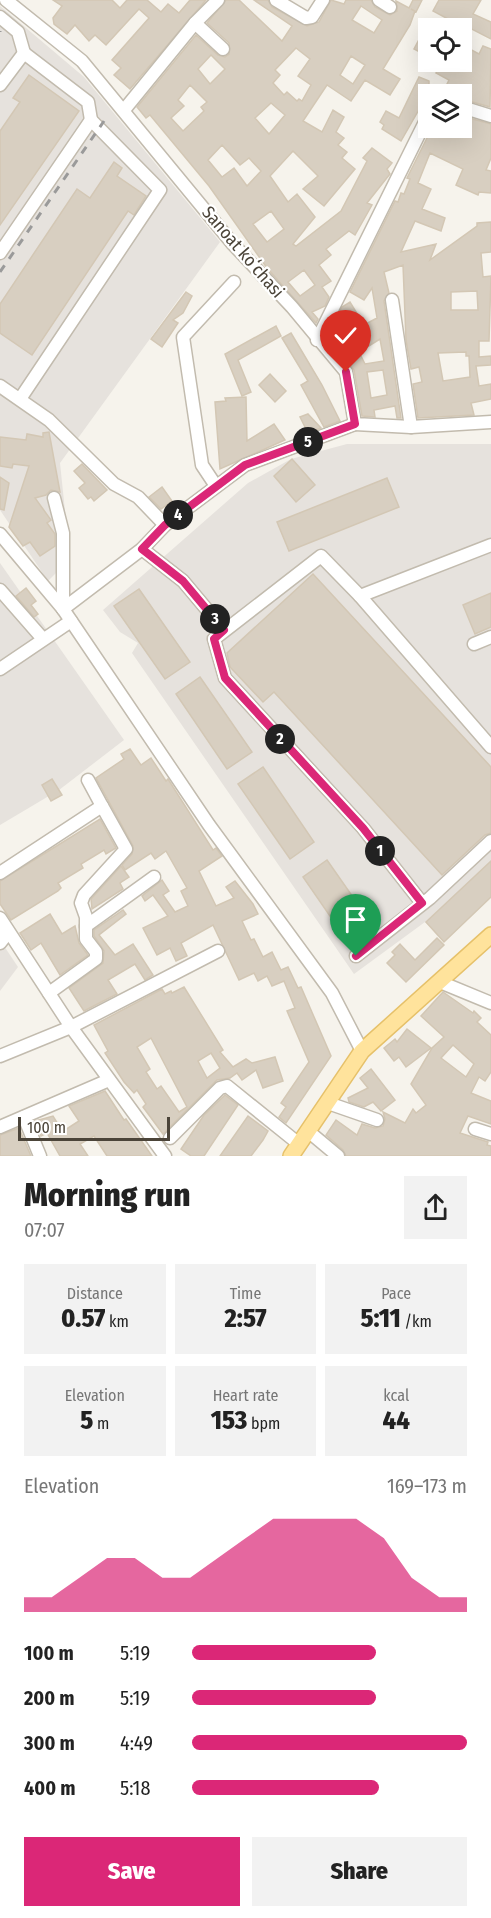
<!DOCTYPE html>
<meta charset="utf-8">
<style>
body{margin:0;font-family:"Fira Sans Condensed",sans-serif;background:#f2f2f2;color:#222;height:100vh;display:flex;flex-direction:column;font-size:22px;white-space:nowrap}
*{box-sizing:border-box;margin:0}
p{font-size:20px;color:#767676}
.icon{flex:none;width:33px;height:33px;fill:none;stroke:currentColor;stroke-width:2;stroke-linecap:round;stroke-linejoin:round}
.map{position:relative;height:1156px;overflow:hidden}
.details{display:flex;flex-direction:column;background:#fff;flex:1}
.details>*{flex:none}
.fabs{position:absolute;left:418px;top:18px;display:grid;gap:12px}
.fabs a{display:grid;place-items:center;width:54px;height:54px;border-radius:0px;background:#fff;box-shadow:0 6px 24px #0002;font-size:30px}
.scale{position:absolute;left:18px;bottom:15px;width:152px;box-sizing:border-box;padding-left:6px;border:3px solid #4b4439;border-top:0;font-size:16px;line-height:21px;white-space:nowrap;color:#4b4439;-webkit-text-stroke:4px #fff;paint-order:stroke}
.pin{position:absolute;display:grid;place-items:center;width:51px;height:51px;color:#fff;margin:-62px -26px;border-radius:50% 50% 50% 0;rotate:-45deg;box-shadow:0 0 6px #0007}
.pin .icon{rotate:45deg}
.km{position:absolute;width:30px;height:30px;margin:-15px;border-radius:50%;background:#222;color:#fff;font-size:16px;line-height:30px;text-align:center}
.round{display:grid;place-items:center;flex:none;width:63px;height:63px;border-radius:0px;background:#f2f2f2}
.head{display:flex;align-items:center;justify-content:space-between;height:102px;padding:0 24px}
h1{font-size:33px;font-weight:800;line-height:45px}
.stats{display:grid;grid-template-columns:repeat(3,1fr);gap:9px;height:102px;padding:6px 24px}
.stats div{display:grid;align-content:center;border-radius:0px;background:#f2f2f2;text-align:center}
.stats b{font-size:26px;font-weight:800}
.stats small{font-size:16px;font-weight:400}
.stats p{font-size:16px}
.chart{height:168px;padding:12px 24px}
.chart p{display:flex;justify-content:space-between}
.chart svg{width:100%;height:108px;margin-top:6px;fill:#db2777;opacity:.7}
.primary-button{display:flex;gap:12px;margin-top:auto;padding:12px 24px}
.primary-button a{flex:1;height:69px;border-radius:0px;background:#db2777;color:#fff;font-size:24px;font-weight:800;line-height:69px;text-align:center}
.primary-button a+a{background:#f2f2f2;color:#222}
ul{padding:0 24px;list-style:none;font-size:20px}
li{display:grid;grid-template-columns:96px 72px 1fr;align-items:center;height:45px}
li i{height:15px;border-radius:8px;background:#db2777}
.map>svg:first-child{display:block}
.industrial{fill:#e6e2dd}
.building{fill:#d8cfc1;stroke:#d3c7b4;stroke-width:1.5;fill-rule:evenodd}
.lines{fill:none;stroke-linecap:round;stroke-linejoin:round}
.minor-casing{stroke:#c2bbae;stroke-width:15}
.major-casing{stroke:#e6c16a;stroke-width:18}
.minor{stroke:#fff;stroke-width:12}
.major{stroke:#ffe39c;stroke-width:15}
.rail{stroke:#9a9a9a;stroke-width:3;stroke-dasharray:8 8;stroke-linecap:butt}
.route-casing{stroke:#fff;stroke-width:12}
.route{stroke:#db2777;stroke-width:8}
.labels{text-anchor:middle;stroke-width:4.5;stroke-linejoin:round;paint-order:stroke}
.street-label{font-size:18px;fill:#4b4439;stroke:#fff}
</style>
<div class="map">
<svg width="491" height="1156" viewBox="0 0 491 1156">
<rect width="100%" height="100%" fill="#f6f3ec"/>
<g class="industrial">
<path d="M0,6L84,77L220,242L60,463L70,559L48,581L0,510Z"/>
<path d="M347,444H491V897L444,942L425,922L354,974L132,653L138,643L120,632L103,610L248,483L291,459Z"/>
<path d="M0,563L124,740L59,790L0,825Z"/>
<path d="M0,940L18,967L0,991Z"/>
</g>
<g class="building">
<path d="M53,0H112L120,8L127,0H147L161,12L168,4L179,13L190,0H206L130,89L114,75L121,68L112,60L149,18L139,9L106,45L95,35L89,41L75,25L67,34L54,24L53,18L62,6Z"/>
<path d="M226,0H239L282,41L292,26L254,0H268L272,7L307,26L319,22L331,0L344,4L346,0H371L375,7L390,15L397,11L396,1L409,8L413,0H422L416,12L411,9L415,11L410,25L383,69L400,79L390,95L365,80L351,101L327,85L303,121L322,132L333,110L344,117L336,132L344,138L338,145L347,152L342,158L355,169L324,206L303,189L318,176L293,151L270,176L288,202L297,194L315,217L293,244L296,246L341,211L367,161L363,158L372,148L392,163L387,169L390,174L367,203L372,205L355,235L349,231L326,249L331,255L319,265L331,281L322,287L329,297L325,306L312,312L318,319L316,323L267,268L209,186L150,115L146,118L137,107L196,35L218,55L225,57L229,54V43L207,23ZM361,6L382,20L374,33L352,20ZM296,48L310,59L298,76L311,85L302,101L299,99L297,101L287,92L284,95L273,83L280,75L275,70ZM211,55L225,69L210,84L198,69ZM351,56L365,65L353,84L340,75ZM190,85L207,102L201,107L204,111L183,131L171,118L184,106L178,100ZM271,103L285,115L269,134L255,118ZM222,145L240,165L249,158L261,171L247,186L234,168L222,177L208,160ZM271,211L284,229L267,242L253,224ZM304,270L315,285L300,296L288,282Z"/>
<path d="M439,0H481L473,14L491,22V39L466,26L446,28L450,20L433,11Z"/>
<path d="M422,34L429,37V57L414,49Z"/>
<path d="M462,45L479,54L483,46L491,49L490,107L462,99V94H452L444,90L449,80L436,73L442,62H462Z"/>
<path d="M29,75L79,111L0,225V131L20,102L13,98Z"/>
<path d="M419,77L429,81V92L401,141L382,129L384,125L380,122L386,111L399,118Z"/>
<path d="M462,116L491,124V158L486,170L491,171V193L479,192L478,195L456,185L463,169L430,153L418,183L431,189L422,209L445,218L441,231L415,221L401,252L436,244L430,260L477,226V223L491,222V252L481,253L483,277L491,276L489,341H479V357L491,356V365L476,366L479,386L491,384V399L471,403L474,415L418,418L413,384L422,382L419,367L411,369L406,340L403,265L384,272L389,293L384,301L401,418H397L395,406L374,410L375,417L362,416L354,370L340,352L344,350L339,341L328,336L342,307L350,302L364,325L377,318L372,288L364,300L350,292L395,201L398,202L401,193L404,194L410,179L407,178L432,128H462ZM477,291L478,310H451V292ZM380,339L384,361L365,364L359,352ZM466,352V356H469L470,377L443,381L438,353ZM383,370L387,395L371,398L367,372Z"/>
<path d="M114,162L122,168L117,176L146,196L134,215L128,211L32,355L0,333V304L77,189L90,198Z"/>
<path d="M186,292L192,296L183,313L173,320L178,323L162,347L151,339Z"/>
<path d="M276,326L281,336L238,360L251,392L242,396L225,354Z"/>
<path d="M291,333L322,385L340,421L324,427L301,385L308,381L282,338Z"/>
<path d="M270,374L286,391L275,402L259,385Z"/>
<path d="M246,397L247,441L274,424L285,440L220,469L215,402L226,401L225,398Z"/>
<path d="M308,414L321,428L308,433L300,417Z"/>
<path d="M49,432L60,492L51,490L46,495L35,498L51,520L47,523L55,534V546L40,556L30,542L23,546L9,527L29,466L13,464L12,468L0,466V437L26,440L27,434L43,437V433Z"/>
<path d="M292,459L315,485L296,502L274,476Z"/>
<path d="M82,464L107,490L94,501L91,497L88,499L79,488L85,483L74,471Z"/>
<path d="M0,477L9,483L4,510L0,509Z"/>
<path d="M387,478L399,507L289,551L277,522Z"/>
<path d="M162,487L172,501L161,509L149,497Z"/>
<path d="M313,574L491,767V833L485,835L442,875L274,692L263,702L230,667L227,653Z"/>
<path d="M26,588L36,601L31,605L38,614L34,617L16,596Z"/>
<path d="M139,589L190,662L165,679L114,606Z"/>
<path d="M491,593V627L475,634L463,605Z"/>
<path d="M200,677L252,752L227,769L176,694Z"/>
<path d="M130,749L141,765L151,758L166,781L168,779L213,850L216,848L222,856L199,871L216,906L234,898L226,887L235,881L253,904L258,914L242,921L251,940L254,939L263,957L272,952L281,970L288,967L298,988L301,987L331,1056L286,1123L279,1117L286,1107L281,1103L309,1062L287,1011L295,1008L284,981L272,986L267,976L258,981L254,973L239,980L213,925L181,943L187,956L176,961L170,948L157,955L143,928L168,916L153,895L145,901L142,896L162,880L169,891L163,895L175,912L188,906L181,891L187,888L166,851L155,859L151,853L125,870L122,865L132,854L133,846L96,778L124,759L121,754Z"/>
<path d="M263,767L314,842L290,859L238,784Z"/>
<path d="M52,779L62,795L51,801L42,785Z"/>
<path d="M100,819L116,848L106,854L104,850L81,864L83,868L58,883L61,888L58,891L11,920L0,904V881Z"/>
<path d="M327,860L376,930L352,948L303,877Z"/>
<path d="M491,861V897L444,942L426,922Z"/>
<path d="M121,866L129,877L120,883L123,889L92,909L91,899Z"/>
<path d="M123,910L126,914L99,935L115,955L133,944L153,975L145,980L135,964L108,980L117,994L84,1011L69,988L103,963L104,951L94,936V930Z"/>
<path d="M50,914L62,934L75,926L79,943L88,955L60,975L41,943L31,950L20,933Z"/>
<path d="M437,938L444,945L406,982L387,963L395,955L392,952L400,944L415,960Z"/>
<path d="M184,987L223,1050L220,1052L233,1067L246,1059L252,1063L275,1057L283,1081L263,1088L256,1070L242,1080L237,1073L230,1078L217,1080L163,1134L143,1107L146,1104L137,1090L134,1093L124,1082L105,1053L108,1051L94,1025L162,989L165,994L171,991L172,993ZM151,1038L187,1107L179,1112L161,1086L157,1089L146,1072L150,1069L137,1047ZM211,1053L220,1068L207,1078L198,1061Z"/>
<path d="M443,992L473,1013L474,1011L481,1018L477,1022L491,1035V1072L485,1081L479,1077L471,1093L491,1101V1124L468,1116L460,1133L488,1142L487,1145L491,1146V1156H346L343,1150L326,1135L336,1120L357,1135L362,1124L375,1128L383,1126L385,1119L383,1112L405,1123L413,1109L416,1113L426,1105L411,1084L432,1048L444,1037L421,1016ZM453,1045L474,1064L466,1077L441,1058Z"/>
<path d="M407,1029L431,1048L406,1067L399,1057L394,1061L384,1048L395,1039L397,1042Z"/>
<path d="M371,1069L395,1100L381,1111L373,1102L364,1107L349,1102L348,1098L368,1088L360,1078Z"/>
<path d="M105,1091L124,1120L126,1119L152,1156H107L94,1136L80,1144L88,1156H60L47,1133L41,1136L35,1121L53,1116L61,1129L64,1127L65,1130L79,1121L69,1106Z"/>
<path d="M225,1095L238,1105L204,1156H191L181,1149L204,1115Z"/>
<path d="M248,1116L268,1131L263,1140L251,1156H220Z"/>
<path d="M19,1128L31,1156H0V1135Z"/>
</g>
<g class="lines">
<g class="minor-casing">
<g id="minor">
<path d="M6,0L82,61L232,243L292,307L346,372L355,424L411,427L491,422"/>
<path d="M276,0L306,18L312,17L323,0"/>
<path d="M379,0L390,7"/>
<path d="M0,17L18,32L24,53"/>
<path d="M195,23L223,49"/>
<path d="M0,85L24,53L88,102L91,120"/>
<path d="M462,107L491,116"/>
<path d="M124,110L195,23L218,0"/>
<path d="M0,253L91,120L160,190L20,399"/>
<path d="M392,300L411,427"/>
<path d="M317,340L429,114"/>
<path d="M0,386L49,420L114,484L138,497L165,525"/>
<path d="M216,486L202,465L183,337L234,282"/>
<path d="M54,498L63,533V609"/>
<path d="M0,534L63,609L209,825L332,993L362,1051"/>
<path d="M491,545L360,596L491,747"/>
<path d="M142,549L183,581L224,630"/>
<path d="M0,590L43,639"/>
<path d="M360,596L321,556L214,639L225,678L363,828L422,903"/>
<path d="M63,609L142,549L165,525L245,465L355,424"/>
<path d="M474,644L491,637"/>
<path d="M0,669L71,621"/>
<path d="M88,780L102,806"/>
<path d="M0,873L102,806L126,849L84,895L81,903L86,917V939L96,952V959L49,993"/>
<path d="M0,918L71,1027L165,1156"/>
<path d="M86,926L154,877"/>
<path d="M0,931L4,938L0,943"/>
<path d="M356,956L430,898L491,841"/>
<path d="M440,982L491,1003"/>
<path d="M0,1056L71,1027L218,951"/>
<path d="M328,1103L377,1120"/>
<path d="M24,1117L40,1156"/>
<path d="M0,1127L109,1080"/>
<path d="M475,1129L491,1134"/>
<path d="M308,1131L338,1156"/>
<path d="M170,1138L220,1088L227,1086L299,1144"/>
</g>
</g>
<g class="major-casing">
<path id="major" d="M291,1156L362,1051L491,935"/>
</g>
<use href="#minor" class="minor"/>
<use href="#major" class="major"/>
<g class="rail">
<path d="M0,32V31"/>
<path d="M0,272L104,121"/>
</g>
</g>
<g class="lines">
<g class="route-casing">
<path id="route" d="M346,372L355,424L245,465L165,525L142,549L183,581L224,630L214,639L225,678L363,828L422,903L356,956"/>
</g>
<use href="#route" class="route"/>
</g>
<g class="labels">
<g class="street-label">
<text transform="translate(243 252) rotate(49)" y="6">Sanoat koʻchasi</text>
</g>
</g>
</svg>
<div class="fabs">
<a><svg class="icon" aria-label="locate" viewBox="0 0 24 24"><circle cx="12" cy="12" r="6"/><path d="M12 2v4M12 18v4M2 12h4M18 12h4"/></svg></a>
<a><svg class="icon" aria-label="layers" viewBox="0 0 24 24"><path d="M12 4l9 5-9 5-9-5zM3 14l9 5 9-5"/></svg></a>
</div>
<div class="scale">100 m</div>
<div class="pin" style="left:356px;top:956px;background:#1e9e55"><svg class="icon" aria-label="arrive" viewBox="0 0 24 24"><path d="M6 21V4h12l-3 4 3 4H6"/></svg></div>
<div class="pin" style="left:346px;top:372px;background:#d93025"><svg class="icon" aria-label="check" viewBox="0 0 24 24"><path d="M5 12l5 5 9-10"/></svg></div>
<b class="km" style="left:380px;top:851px">1</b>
<b class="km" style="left:280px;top:739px">2</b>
<b class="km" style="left:215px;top:619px">3</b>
<b class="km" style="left:178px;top:515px">4</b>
<b class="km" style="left:308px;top:442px">5</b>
</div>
<section class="details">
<div class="head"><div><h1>Morning run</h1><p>07:07</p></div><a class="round"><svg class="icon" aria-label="share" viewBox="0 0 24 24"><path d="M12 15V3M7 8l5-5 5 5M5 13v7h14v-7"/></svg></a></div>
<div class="stats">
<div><p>Distance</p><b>0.57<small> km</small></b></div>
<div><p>Time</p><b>2:57</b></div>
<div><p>Pace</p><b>5:11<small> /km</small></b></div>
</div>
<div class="stats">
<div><p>Elevation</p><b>5<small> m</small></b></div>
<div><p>Heart rate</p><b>153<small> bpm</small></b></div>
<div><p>kcal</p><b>44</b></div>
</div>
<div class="chart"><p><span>Elevation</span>169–173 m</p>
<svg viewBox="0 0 160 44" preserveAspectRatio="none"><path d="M0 44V38L10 38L20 30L30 22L40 22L50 30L60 30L70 22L80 14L90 6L100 6L110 6L120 6L130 14L140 30L150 38L160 38V44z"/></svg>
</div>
<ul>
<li><b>100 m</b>5:19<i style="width:67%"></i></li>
<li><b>200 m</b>5:19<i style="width:67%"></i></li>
<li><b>300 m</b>4:49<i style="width:100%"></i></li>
<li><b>400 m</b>5:18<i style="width:68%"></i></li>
</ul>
<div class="primary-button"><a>Save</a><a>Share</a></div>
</section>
